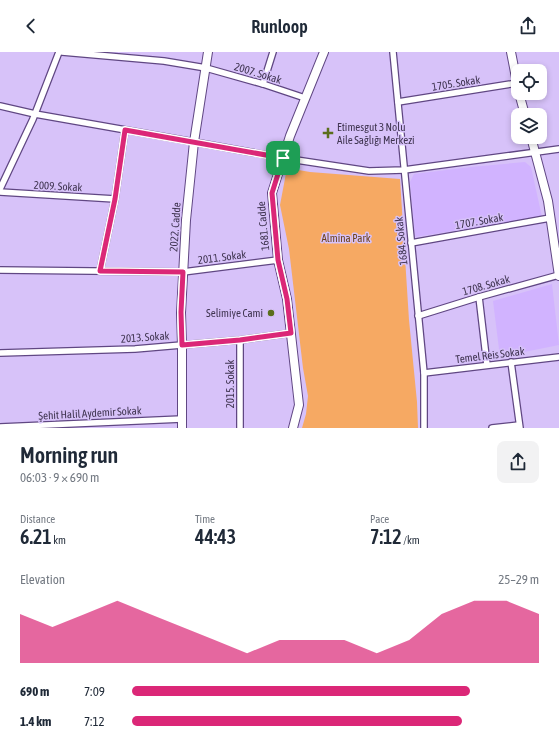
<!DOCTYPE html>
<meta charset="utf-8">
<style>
body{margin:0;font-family:"Asap Condensed",sans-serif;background:#f2f2f3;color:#1f2937;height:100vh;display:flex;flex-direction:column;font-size:15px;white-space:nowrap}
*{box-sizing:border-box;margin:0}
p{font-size:13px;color:#747a83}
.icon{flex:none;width:22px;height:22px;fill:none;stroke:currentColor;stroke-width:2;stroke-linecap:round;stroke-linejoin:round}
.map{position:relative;height:376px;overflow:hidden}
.details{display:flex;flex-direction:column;background:#fff;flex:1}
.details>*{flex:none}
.fabs{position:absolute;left:511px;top:12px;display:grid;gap:8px}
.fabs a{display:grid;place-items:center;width:36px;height:36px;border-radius:8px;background:#fff;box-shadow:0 2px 6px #0003;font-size:20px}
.pin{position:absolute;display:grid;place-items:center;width:34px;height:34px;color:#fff;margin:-17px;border-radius:8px;box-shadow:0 2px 6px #0006}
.round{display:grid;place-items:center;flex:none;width:42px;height:42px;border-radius:8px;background:#f2f2f3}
.headline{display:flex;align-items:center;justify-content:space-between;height:68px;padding:0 20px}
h1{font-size:22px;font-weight:600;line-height:30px}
.stats{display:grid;grid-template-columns:repeat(3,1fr);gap:6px;height:68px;padding:4px 20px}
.stats div{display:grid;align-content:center}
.stats b{font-size:20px;font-weight:600}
.stats small{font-size:11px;font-weight:400}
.stats p{font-size:11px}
.chart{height:112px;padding:8px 20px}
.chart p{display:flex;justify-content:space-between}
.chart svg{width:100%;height:72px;margin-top:4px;fill:#db2777;opacity:.7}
ul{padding:0 20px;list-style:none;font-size:13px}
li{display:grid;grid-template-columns:64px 48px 1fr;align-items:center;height:30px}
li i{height:10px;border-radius:5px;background:#db2777}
header{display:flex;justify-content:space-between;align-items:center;height:52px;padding:0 20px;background:#fff;font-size:18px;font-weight:600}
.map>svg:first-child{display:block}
.built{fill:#d1b3ff}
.green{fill:#f6a963}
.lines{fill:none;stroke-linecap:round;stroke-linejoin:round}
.street-casing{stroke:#604783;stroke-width:8}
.secondary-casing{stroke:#604783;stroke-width:10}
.street{stroke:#fff;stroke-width:5.5}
.secondary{stroke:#fff;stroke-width:8}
.route-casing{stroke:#fff;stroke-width:8}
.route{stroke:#db2777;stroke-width:5}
.poi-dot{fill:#5b6e1c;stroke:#d7c2f9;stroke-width:1.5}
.labels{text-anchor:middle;stroke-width:3;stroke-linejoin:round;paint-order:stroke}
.street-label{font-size:11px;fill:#3f3450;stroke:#d7c2f9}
.poi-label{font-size:11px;fill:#3f3450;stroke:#d7c2f9;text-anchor:start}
.park-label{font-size:11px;fill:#6b431c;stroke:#d7c2f9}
</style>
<header><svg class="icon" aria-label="back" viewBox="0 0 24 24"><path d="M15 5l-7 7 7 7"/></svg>Runloop<svg class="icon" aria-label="share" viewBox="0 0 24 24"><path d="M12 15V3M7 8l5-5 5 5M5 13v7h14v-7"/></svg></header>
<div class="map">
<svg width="559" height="376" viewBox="0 0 559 376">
<rect width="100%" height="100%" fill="#d7c2f9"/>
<g class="built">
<path d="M525,110L531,115L542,165L415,185L410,130L414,122L471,115Z"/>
<path d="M552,232L559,293L500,305L493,249Z"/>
</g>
<path class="green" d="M287,116L310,120L400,127L409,268L417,350L418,376H302L306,362L308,344L303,316L289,197L280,153Z"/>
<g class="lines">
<g class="street-casing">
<g id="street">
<path d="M62,0L164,9L206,16L263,32L305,46"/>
<path d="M393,0L424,321V376"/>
<path d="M263,32L273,0"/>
<path d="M398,50L517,31"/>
<path d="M0,54L35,62L194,90L283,106L369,119L404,118L559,97"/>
<path d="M0,137L33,67L59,0"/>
<path d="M0,140L115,147"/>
<path d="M411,191L550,166"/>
<path d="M0,218L183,220L278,208"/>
<path d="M100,219L115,147L125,78"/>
<path d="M479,245L487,313"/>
<path d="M418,264L479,245L559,223"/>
<path d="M240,288V376"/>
<path d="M0,301L135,297L240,288L291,281"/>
<path d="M511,310L520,376"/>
<path d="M424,321L559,305"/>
<path d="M0,375L182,367"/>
<path d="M492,376L519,373"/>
</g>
</g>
<g class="secondary-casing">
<g id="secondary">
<path d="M511,0L518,36"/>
<path d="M519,41L525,63"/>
<path d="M531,85L548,149L559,224"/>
<path d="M182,376V293L181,261L186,168L194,90L208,0"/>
<path d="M293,376L299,353L287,247L278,208L272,141L290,84L324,0"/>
</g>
</g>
<use href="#street" class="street"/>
<use href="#secondary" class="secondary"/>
</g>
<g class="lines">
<g class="route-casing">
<path id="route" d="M125,78L283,106L272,141L278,208L287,247L291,281L240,288L182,293L181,260L183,220L100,219L115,147Z"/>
</g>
<use href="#route" class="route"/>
</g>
<g class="poi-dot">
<path d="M326 75h4v4h4v4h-4v4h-4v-4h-4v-4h4z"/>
<circle cx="271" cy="261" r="4"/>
</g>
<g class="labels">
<g class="street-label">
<text transform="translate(258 21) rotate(17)" y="4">2007. Sokak</text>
<text transform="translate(456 31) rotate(-9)" y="4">1705. Sokak</text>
<text transform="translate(58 134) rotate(3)" y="4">2009. Sokak</text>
<text transform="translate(479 169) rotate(-10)" y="4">1707. Sokak</text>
<text transform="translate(263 174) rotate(-95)" y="4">1681. Cadde</text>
<text transform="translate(175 175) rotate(-86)" y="4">2022. Cadde</text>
<text transform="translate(401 189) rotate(-96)" y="4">1684. Sokak</text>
<text transform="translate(222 205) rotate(-7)" y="4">2011. Sokak</text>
<text transform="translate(486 233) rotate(-16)" y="4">1708. Sokak</text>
<text transform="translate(145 285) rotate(-4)" y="4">2013. Sokak</text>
<text transform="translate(490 303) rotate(-7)" y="4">Temel Reis Sokak</text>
<text transform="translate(230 332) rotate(-90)" y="4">2015. Sokak</text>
<text transform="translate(90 361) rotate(-3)" y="4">Şehit Halil Aydemir Sokak</text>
</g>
<g class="poi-label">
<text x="337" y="79">Etimesgut 3 Nolu<tspan x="337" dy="13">Aile Sağlığı Merkezi</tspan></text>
<text x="263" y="265" text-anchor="end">Selimiye Cami</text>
</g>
<g class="park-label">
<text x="346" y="190">Almina Park</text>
</g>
</g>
</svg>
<div class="fabs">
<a><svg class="icon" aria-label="locate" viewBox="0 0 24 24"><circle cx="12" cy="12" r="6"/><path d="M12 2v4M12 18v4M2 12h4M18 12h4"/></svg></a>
<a><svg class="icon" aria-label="layers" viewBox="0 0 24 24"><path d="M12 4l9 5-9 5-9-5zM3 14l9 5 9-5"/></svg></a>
</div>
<div class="pin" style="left:283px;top:106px;background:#1e9e55"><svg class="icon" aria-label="arrive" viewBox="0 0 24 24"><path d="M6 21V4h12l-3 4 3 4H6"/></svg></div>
</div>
<section class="details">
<div class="headline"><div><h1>Morning run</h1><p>06:03 · 9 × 690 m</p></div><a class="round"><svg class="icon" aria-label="share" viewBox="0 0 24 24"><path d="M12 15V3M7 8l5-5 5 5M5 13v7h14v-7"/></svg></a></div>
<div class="stats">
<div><p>Distance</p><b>6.21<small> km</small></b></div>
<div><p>Time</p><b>44:43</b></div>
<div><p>Pace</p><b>7:12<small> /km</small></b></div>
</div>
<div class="chart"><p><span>Elevation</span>25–29 m</p>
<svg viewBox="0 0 160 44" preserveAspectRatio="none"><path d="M0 44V14L10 22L20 14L30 6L40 14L50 22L60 30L70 38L80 30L90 30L100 30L110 38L120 30L130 14L140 6L150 6L160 14V44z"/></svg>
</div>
<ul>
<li><b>690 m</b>7:09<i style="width:83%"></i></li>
<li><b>1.4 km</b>7:12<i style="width:81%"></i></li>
</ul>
</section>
